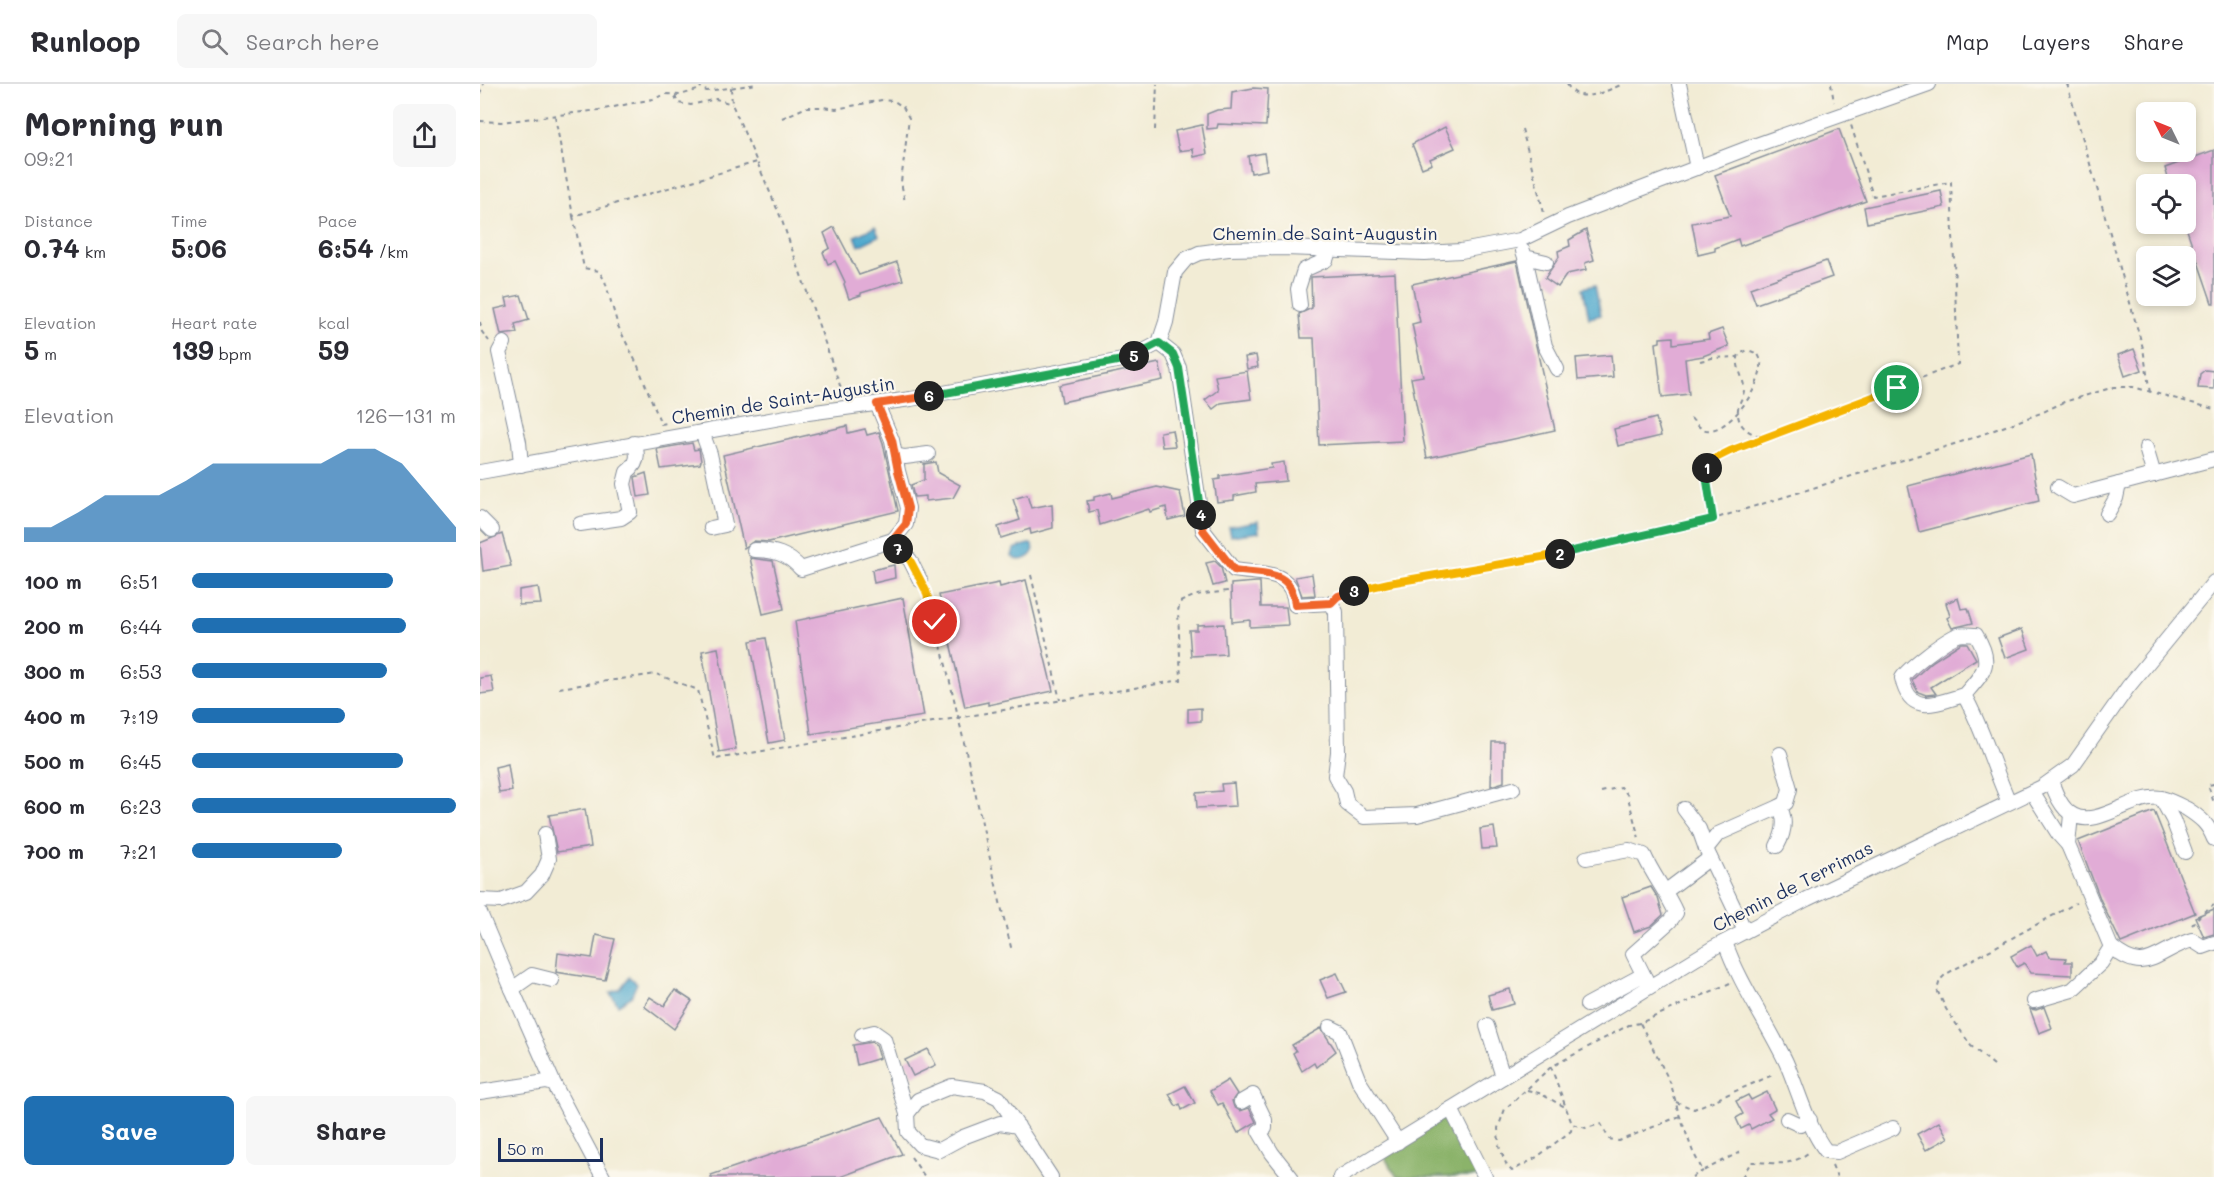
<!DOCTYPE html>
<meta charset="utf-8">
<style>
body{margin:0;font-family:Mali,sans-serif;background:#f7f7f7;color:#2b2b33;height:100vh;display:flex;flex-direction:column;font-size:22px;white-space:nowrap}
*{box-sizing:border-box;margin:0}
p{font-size:20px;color:#7c7c81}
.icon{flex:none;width:33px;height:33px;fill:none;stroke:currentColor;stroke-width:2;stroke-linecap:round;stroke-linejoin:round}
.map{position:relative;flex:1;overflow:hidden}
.details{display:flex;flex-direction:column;background:#fff;width:480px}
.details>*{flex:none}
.needle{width:39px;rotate:313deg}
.buttons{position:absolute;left:1656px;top:18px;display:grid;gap:12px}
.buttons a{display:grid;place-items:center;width:60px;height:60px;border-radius:9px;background:#fff;box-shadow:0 3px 9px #0003;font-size:30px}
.scale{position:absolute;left:18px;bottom:15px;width:105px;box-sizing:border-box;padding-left:6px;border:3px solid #1b2f5e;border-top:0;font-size:16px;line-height:21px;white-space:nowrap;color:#1b2f5e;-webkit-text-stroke:4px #fbf7ec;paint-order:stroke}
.pin{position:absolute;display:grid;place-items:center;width:51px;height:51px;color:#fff;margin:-26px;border:3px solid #fff;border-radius:50%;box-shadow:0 2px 6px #0007}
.km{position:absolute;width:30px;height:30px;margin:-15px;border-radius:50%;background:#222;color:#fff;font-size:16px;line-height:30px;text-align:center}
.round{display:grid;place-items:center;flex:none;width:63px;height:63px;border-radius:9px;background:#f7f7f7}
.summary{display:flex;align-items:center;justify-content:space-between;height:102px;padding:0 24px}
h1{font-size:33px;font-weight:700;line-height:45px}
.metrics{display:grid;grid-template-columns:repeat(3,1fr);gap:9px;height:102px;padding:6px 24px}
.metrics div{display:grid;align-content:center}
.metrics b{font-size:26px;font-weight:700}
.metrics small{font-size:16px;font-weight:400}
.metrics p{font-size:16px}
.chart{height:168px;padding:12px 24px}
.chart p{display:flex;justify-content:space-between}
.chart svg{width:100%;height:108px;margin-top:6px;fill:#1f6fb2;opacity:.7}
.action{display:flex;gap:12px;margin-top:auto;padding:12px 24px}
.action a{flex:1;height:69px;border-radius:9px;background:#1f6fb2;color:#fff;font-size:24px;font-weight:700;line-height:69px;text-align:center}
.action a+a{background:#f7f7f7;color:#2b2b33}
ul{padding:0 24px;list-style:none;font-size:20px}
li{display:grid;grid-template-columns:96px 72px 1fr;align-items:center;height:45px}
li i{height:15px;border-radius:8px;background:#1f6fb2}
header{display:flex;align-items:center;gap:36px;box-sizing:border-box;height:84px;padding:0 30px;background:#fff;border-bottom:2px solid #e1e1e2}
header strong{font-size:28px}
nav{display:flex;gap:33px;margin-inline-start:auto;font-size:21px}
.search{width:420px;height:54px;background:#f7f7f7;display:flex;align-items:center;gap:15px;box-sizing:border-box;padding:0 21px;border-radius:9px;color:#7c7c81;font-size:22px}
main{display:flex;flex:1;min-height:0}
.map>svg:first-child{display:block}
.forest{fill:#8bb36a;stroke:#537164;stroke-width:1.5}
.water{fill:#50a9cd;stroke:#366c96;stroke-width:1.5}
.building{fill:#e1acd6}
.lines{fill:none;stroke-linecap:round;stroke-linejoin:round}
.minor-casing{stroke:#868e9a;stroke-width:16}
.path{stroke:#868e9a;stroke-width:2;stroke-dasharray:4.5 4.5;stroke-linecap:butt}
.minor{stroke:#fff;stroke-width:14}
.split-1-casing{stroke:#fff;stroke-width:12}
.split-2-casing{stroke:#fff;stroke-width:12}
.split-3-casing{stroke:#fff;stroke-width:12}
.split-4-casing{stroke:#fff;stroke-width:12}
.split-5-casing{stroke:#fff;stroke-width:12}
.split-6-casing{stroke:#fff;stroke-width:12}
.split-7-casing{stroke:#fff;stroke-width:12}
.split-8-casing{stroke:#fff;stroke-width:12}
.split-1{stroke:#f5b400;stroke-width:8}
.split-2{stroke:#22a559;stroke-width:8}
.split-3{stroke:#f5b400;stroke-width:8}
.split-4{stroke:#f0652b;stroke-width:8}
.split-5{stroke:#22a559;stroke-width:8}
.split-6{stroke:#22a559;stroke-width:8}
.split-7{stroke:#f0652b;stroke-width:8}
.split-8{stroke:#f5b400;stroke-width:8}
.labels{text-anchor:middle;stroke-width:4.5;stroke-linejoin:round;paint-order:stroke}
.street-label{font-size:18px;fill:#1b2f5e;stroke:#fbf7ec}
</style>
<header>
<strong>Runloop</strong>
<div class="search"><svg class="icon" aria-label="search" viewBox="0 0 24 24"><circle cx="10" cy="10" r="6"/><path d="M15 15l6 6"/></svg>Search here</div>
<nav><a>Map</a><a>Layers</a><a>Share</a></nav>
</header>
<main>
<section class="details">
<div class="summary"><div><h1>Morning run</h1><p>09:21</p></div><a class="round"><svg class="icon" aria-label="share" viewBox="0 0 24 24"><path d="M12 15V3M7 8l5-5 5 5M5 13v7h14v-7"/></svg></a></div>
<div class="metrics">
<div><p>Distance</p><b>0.74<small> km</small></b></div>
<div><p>Time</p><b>5:06</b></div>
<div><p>Pace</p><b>6:54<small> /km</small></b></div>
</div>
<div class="metrics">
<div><p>Elevation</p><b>5<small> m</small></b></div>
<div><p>Heart rate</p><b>139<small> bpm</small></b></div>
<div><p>kcal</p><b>59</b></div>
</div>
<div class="chart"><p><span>Elevation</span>126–131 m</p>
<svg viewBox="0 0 160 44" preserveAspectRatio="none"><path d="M0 44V38L10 38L20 32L30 25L40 25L50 25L60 19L70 12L80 12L90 12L100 12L110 12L120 6L130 6L140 12L150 25L160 38V44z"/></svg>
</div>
<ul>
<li><b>100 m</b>6:51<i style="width:76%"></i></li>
<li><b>200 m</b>6:44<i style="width:81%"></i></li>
<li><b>300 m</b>6:53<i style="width:74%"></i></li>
<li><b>400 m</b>7:19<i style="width:58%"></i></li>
<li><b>500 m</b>6:45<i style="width:80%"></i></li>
<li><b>600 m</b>6:23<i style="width:100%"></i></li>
<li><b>700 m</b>7:21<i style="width:57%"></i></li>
</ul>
<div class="action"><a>Save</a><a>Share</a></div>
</section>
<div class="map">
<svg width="1734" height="1093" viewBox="0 0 1734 1093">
<rect width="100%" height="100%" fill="#fbf7ec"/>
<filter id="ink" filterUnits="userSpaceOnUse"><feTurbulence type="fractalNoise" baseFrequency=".0167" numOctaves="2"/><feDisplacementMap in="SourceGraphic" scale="12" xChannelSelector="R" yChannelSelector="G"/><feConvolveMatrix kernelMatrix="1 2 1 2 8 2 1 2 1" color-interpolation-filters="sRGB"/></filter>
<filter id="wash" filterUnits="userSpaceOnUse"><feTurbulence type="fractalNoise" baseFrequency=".008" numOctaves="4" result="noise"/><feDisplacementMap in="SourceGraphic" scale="24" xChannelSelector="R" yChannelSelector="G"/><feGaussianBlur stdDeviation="1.35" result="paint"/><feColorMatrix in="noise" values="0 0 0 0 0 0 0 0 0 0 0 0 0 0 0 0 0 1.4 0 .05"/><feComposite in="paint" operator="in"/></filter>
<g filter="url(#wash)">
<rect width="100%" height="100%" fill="#f2ecd5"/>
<path class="forest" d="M971,1030L1000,1093H917L903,1071Z"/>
<g class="water">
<path d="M395,143L399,152L379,162L375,152Z"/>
<path d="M1115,201L1121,231L1109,234L1103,204Z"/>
<path d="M778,438L779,448L751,452L749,443Z"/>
<path d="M548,460H551L554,465C551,474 539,480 532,472L534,465Z"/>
<path d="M149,893L157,899L151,913L138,921L130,909L140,905Z"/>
</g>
<g id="blocks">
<g class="building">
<path d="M773,4L788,5L786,42L738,40L737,44L727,45V30L737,26L751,25L752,8Z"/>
<path d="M722,41L727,70L714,73L713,65L699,67L695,47Z"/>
<path d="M965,43L975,64L950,75L952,80L942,84L932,60Z"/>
<path d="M1359,45L1386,117L1260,162L1258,155L1235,164V167L1218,171L1212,139L1250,132L1235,91Z"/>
<path d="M1734,66V219H1732L1706,143V100H1690L1685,84Z"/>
<path d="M784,69L787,86L771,89L768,72Z"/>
<path d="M1461,107L1464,123L1387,139L1384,123Z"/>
<path d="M354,143L379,191L417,178L423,196L381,209V211L369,215L364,200L365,198L355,177L348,180L343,168L350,164L344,149Z"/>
<path d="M1106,146L1114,176L1105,179L1106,186L1087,190L1078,203L1065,194L1079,173L1078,167L1090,162L1089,156Z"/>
<path d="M1037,177L1075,346L947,374L931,294L943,292L932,240L940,238L932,200Z"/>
<path d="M1346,177L1352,193L1276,220L1270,204Z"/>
<path d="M915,189L923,357L839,361L834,254H821L819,230L832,224L831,193Z"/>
<path d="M41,211L49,236L35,240L37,249L21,251L15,225L28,222L26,214Z"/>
<path d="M1242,245L1249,262L1223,272L1205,275L1209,310L1182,313L1176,259L1180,258V254L1193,253V260L1229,255L1228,250Z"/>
<path d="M1654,265L1662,286L1645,292L1638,271Z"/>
<path d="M776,271L778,283L767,285L765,273Z"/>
<path d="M1131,271L1133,293L1098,296L1096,274Z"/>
<path d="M679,279L683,296L582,318L579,301Z"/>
<path d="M1725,286L1734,287V305L1718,304L1720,290Z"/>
<path d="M767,287L771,315L741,319L733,325L725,316L738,306L735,292Z"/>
<path d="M1176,334L1181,352L1138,362L1134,345Z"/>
<path d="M367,342L368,349L385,345L387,351L399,348L403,359L418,427L289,458L274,457L264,464L243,371Z"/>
<path d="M692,346L695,362L682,363L680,348Z"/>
<path d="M212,359L214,366L219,365L221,377L220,380L181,385L177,365Z"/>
<path d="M1551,370L1559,417L1439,448L1428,402Z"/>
<path d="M456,378L458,389L480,401L473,414L446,417V412L434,413L431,401L444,396V380Z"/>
<path d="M804,378L806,397L775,400L776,408L754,412V416L737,418L734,396L740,395V392L792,384L791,380Z"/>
<path d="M166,389L170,411L158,413L155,393Z"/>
<path d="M677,403L700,408L705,432L688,436L686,423L670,428L669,425L620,441L617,426L609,428L607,417L614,416V413L631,409L632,414Z"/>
<path d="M547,411L551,424L572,420L573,444L551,450L550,445L521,454L518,443L540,436L533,415Z"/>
<path d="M22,450L31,482L3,487L0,459Z"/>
<path d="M270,474L293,477L304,525L283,530Z"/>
<path d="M735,477L741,483L745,499L733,502L726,479Z"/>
<path d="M414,481L415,494L394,499L392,486Z"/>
<path d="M832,490L835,511L822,512L815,493Z"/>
<path d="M546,496L573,607L508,621V618L485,623L459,511L519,499L520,503Z"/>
<path d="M776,498H780L781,523H806L808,541L770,543V536L752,538L751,500Z"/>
<path d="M58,503L61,520L39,521V506Z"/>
<path d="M423,514L444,632L331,650L315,537Z"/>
<path d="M1478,514L1481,525L1488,524L1493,539L1472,544L1467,534L1470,532L1466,519Z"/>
<path d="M744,540L746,570L711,572L709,546H717V541Z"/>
<path d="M1542,545L1549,565L1525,574L1518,554Z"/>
<path d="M286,554L305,656L289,659L270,557Z"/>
<path d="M1481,559H1487L1496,575L1451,603L1456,610L1446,611L1438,608L1432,596L1453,577Z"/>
<path d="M238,564L256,665L239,668L222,567Z"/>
<path d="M11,592L14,608L0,610V594Z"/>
<path d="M721,624V637L708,638V625Z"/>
<path d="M1012,658H1024V698L1011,702Z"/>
<path d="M28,680L32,707L19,709L15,683Z"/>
<path d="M754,699L756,722L717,724L716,709L742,707L741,700Z"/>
<path d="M105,725L111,763L77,768L69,731Z"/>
<path d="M1674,727L1715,829L1641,859L1621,817L1598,757Z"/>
<path d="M1014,743L1017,764L1002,765L1000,745Z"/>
<path d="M1171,803L1178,814L1183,831L1171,842L1154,848L1142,813Z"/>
<path d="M1734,825V850L1724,853L1715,833Z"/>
<path d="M116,851L135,855L125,896L76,888L78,869L112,874Z"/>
<path d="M1551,861L1557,872L1566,867L1569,873L1586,874L1585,878H1592V891L1551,889L1544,879L1537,883L1531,872Z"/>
<path d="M857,889L866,908L848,914L840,896Z"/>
<path d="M1030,905L1034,920L1012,926L1008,911Z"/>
<path d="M195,906L212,917L194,945L164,922L170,913L184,922Z"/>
<path d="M1564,923L1572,944L1559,949L1550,925L1556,926Z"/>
<path d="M841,944L856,967L836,983L834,979L822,987L813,969L816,967L812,961Z"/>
<path d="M392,958L396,961L400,974L377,981L373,961Z"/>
<path d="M448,965L456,981L433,992L425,976Z"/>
<path d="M748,996L757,1010L752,1017L754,1023L760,1027L769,1024L776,1038L758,1049L742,1019L738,1021L730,1007Z"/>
<path d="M705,1002L715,1019L702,1026L700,1020L696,1022L689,1010Z"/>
<path d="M1287,1008L1295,1025L1288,1029L1292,1034L1271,1045L1269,1041L1261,1045L1256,1034L1263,1030L1256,1017L1268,1011L1271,1016Z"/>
<path d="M402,1033L422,1070L360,1093H231V1091Z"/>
<path d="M1459,1038L1468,1054L1446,1066L1437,1050Z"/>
</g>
</g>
</g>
<g filter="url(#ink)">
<use href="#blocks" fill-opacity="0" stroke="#868e9a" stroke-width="1.5"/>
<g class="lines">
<g class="minor-casing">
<g id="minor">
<path d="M1199,0L1217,84"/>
<path d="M1043,167L1045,173L1066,178"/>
<path d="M1045,173L1065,262L1077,285"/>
<path d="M820,221L818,205L824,186L846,176L849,167"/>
<path d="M24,259L19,268L39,358L41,381"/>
<path d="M679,259L693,270L699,284L723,446L754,486C782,491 812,484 815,521L851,519L856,528L858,668L855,692L864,707L867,720L884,733L937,731L1033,705"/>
<path d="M397,320L412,356L418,387L428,424L426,440L413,456L419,466L430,476L440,496"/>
<path d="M222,348L230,370L245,441L231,444"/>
<path d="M1666,364L1674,391"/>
<path d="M415,371L425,373L448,370"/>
<path d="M0,388L328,329L431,315L648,275L679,259L686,238L695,188L706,175L719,169L748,165L805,164L944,169L981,167L1040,156L1088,133L1276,61L1449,0"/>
<path d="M1578,403L1593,412L1734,375"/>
<path d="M1627,430L1636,414L1639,400"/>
<path d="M0,434L12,446"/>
<path d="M100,440L141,434L150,428L144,400L147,388C158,380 159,371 154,359"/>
<path d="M274,466C294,466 308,470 321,485L413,456"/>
<path d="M1484,611C1456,619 1430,633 1422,594C1428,584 1466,555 1478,551C1483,549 1491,551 1496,551C1514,580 1504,588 1484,611C1503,644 1513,683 1529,718"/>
<path d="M1571,697C1575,708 1581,725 1593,731C1618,745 1654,709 1681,714C1690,716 1699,721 1707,725C1721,734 1728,740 1734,755"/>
<path d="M1552,708L1579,751L1588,761"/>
<path d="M1681,714L1693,736L1705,768"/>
<path d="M1299,723L1306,719L1310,705L1300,670"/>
<path d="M1204,725L1219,745L1226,765"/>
<path d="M1591,731L1588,761L1631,863C1667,893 1675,867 1712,856L1723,863L1734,859"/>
<path d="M1106,774L1149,766L1164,771C1173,792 1187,808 1196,829L1190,837L1153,870L1165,894"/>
<path d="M1186,807L1230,774"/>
<path d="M0,816L21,817L46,808L62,791L69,775L65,750"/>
<path d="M0,829L32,905"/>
<path d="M1265,847L1226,765L1238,750L1299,723C1307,735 1304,749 1297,762"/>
<path d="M1245,858C1259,899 1287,938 1306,978C1318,1005 1328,1044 1346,1067L1357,1068L1413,1044"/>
<path d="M72,896L52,891L32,905L74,1000"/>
<path d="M1554,917L1592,906L1621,879L1631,863"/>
<path d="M1107,921L1159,893L1165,894L1168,899"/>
<path d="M1007,942L1023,993"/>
<path d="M850,943L860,948L879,997L918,1058"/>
<path d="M382,951L394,948L404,955L427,1030"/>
<path d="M0,1008L66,998L74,1000L123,1093"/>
<path d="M761,1018L773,1011L785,1036V1044L779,1047L792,1069L811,1093"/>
<path d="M971,1025L1005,1093"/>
<path d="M1307,1035L1320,1041L1330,1036"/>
<path d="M538,1042L520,1039L483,1053L459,1066L440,1061L428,1048L427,1030L438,1016L472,1002L505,1007L519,1014L571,1093"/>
<path d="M860,1093L1233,864L1327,815L1562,703L1593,681L1648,603L1734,498"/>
</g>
</g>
<g class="path">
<path d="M220,0L221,5L227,7L278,0"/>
<path d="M1087,0C1098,22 1126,7 1143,0"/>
<path d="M1351,0L1354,18"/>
<path d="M1587,0L1663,264L1670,309"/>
<path d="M251,4L252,20L301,134L363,310"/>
<path d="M0,10L3,0"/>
<path d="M195,12L198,19L211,21L236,15L252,20"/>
<path d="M75,32L93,132L277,78"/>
<path d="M302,34L327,23H343L356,25L402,16L414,17L423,23L429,34L421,98L425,118"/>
<path d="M0,37L21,38L119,26L173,15L186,10L200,11L221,5"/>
<path d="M1042,45L1064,129"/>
<path d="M675,46L677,0"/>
<path d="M93,132L104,184L119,187L125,197L138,242L158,282L181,340L187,339"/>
<path d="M0,238L2,248L9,257"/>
<path d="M1220,277L1232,274L1258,273"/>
<path d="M1211,334C1215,339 1220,345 1226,346C1250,349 1280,303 1281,283C1282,278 1280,274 1278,270L1268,266L1259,270C1255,282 1262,290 1264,302C1265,312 1259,317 1258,325C1256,343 1271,351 1286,353"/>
<path d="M1233,435L1226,391L1228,378L1250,367L1478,280L1471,98L1393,112L1371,41"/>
<path d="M551,491L580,616"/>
<path d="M447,509C480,627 502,749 532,867"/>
<path d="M860,511L909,499L1093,467L1224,438L1484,357L1561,329L1584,318L1634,303H1653L1734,325"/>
<path d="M79,604L176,590L218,606L235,675L701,596L698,527L700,518L716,511L748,507"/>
<path d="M1734,700L1728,701L1734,719"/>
<path d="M1121,708L1141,703L1147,710L1159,754"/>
<path d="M1712,841L1722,829L1734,821"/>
<path d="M1250,899L1160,939L1191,1000L1198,1027L1213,1068L1223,1087L1264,1066"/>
<path d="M1160,939L1149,941L1071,983L1092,1040L1106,1044L1121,1040L1129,1055L1139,1057L1200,1032"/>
<path d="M1514,981L1491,962L1466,925L1457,906L1460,896L1466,890L1596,819"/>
<path d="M1071,983L1025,1025L1018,1044L1019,1062L1027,1082L1032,1087L1057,1073L1091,1047L1092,1041"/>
<path d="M1047,1006L1059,1009L1085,1023"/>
<path d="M1196,1018L1214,1025L1295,990"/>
<path d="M431,1073L445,1093"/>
<path d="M1352,1081L1357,1093"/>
<path d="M1212,1093L1223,1087"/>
<path d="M1262,1093L1271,1078C1299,1078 1306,1085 1331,1067"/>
</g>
<use href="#minor" class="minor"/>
</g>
</g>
<g class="lines" filter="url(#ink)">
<g class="split-1-casing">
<path id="split-1" d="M1227,384L1228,378L1250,367L1417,304"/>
</g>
<g class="split-2-casing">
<path id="split-2" d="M1080,470L1233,435L1226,391L1227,384"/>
</g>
<g class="split-3-casing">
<path id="split-3" d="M874,507L909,499L1080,470"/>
</g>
<g class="split-4-casing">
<path id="split-4" d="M721,431L723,446L754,486C783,491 812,484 815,521L851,519L858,512L874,507"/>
</g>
<g class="split-5-casing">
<path id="split-5" d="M654,272L679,259L693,270L699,284L721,431"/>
</g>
<g class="split-6-casing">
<path id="split-6" d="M449,312L648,275L654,272"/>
</g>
<g class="split-7-casing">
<path id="split-7" d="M418,465L413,456L426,440L428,424L418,387L412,356L397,320L449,312"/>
</g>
<g class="split-8-casing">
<path id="split-8" d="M418,465L430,476L446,507L455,538"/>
</g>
<use href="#split-1" class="split-1"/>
<use href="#split-2" class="split-2"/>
<use href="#split-3" class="split-3"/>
<use href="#split-4" class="split-4"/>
<use href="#split-5" class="split-5"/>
<use href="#split-6" class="split-6"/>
<use href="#split-7" class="split-7"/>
<use href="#split-8" class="split-8"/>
</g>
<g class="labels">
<g class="street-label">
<text x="845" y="156">Chemin de Saint-Augustin</text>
<text transform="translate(303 317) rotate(-9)" y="6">Chemin de Saint-Augustin</text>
<text transform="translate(1313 803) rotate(-27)" y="6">Chemin de Terrimas</text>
</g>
</g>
</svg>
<div class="buttons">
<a><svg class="needle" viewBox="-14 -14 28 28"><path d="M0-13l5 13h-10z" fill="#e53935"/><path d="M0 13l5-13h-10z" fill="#7c7c81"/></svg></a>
<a><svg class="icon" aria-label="locate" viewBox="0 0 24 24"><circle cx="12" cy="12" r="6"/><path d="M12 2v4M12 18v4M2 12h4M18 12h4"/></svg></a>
<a><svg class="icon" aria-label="layers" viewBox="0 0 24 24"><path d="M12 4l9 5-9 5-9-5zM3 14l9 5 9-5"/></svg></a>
</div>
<div class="scale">50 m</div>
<div class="pin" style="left:1417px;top:304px;background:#1e9e55"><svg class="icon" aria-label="arrive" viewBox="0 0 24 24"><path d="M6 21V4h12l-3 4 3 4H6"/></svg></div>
<div class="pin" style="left:455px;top:538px;background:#d93025"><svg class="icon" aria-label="check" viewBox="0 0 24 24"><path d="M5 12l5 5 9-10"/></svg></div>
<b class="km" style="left:1227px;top:384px">1</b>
<b class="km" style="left:1080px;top:470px">2</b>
<b class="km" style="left:874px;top:507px">3</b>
<b class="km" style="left:721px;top:431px">4</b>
<b class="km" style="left:654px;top:272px">5</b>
<b class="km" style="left:449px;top:312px">6</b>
<b class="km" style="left:418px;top:465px">7</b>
</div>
</main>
